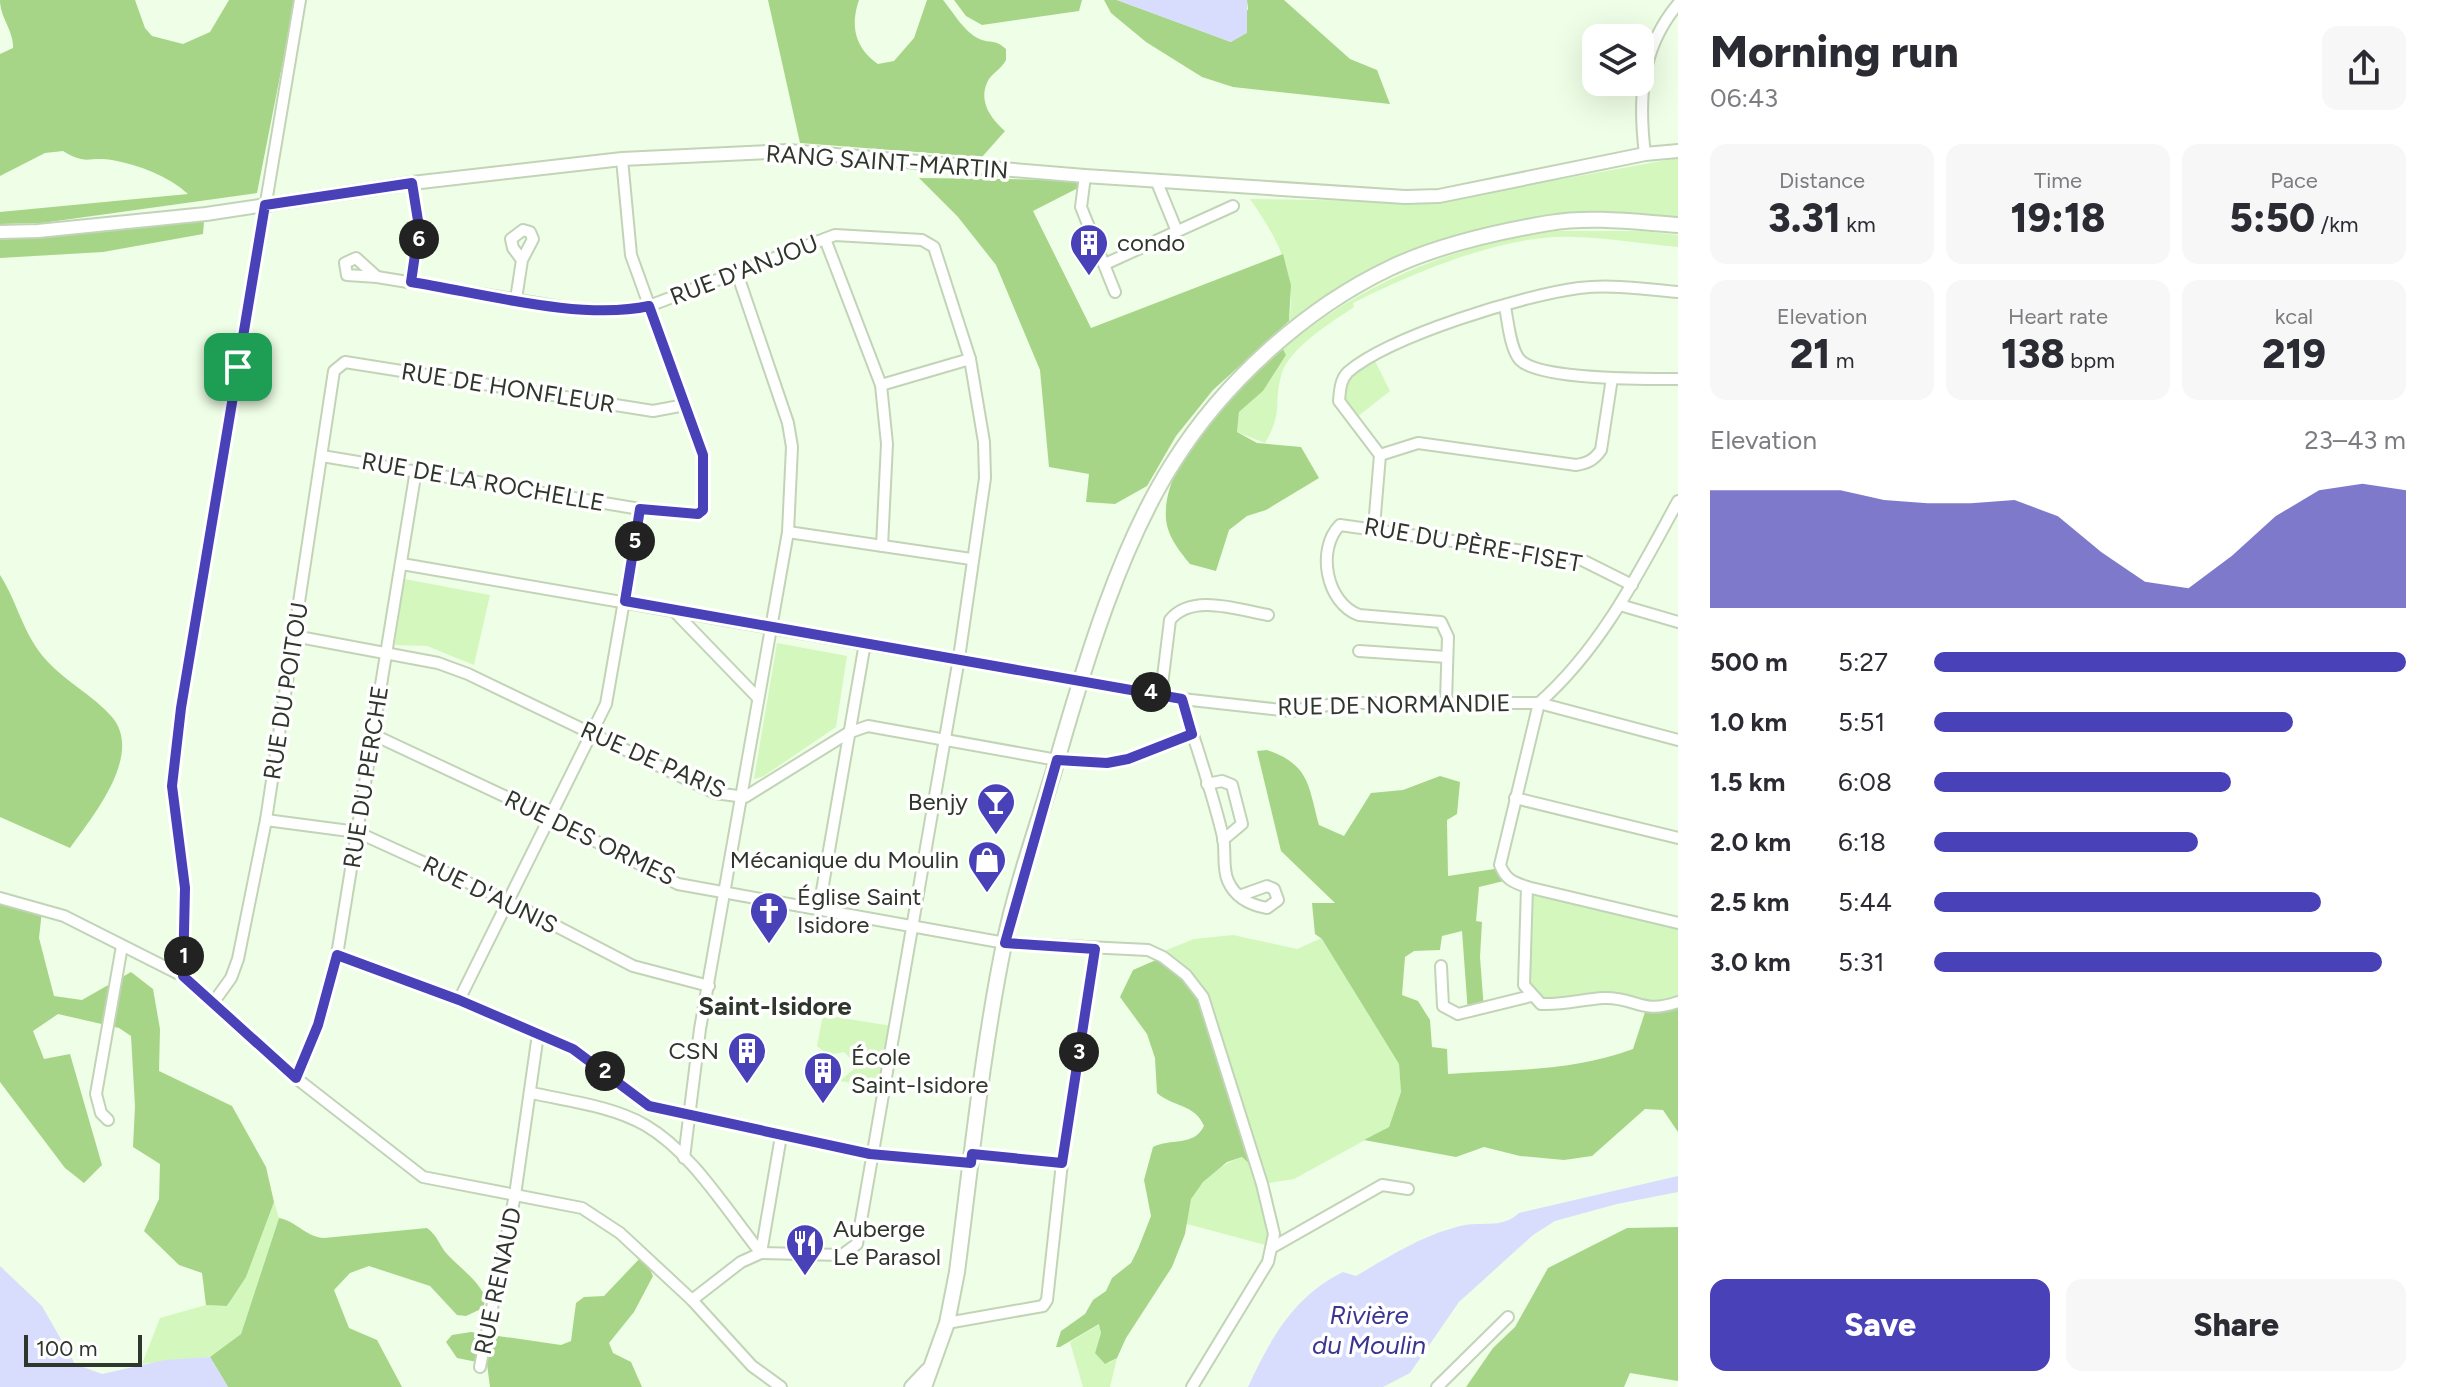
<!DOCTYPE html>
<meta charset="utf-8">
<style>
body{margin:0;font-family:Figtree,sans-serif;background:#f7f7f7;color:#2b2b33;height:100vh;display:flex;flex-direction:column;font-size:30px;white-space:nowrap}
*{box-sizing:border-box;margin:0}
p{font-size:26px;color:#7c7c81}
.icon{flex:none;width:44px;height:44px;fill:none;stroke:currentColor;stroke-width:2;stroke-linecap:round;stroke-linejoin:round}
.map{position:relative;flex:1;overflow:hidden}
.details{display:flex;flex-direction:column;background:#fff;width:760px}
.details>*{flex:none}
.tools{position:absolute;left:1582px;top:24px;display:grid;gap:16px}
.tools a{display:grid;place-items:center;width:72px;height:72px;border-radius:16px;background:#fff;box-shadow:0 8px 32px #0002;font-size:40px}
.scale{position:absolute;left:24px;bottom:20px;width:118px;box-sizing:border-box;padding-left:8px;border:4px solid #2f362b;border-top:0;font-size:22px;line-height:28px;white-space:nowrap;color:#2f362b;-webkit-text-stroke:6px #fff;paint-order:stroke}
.pin{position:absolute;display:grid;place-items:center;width:68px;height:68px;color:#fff;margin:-34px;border-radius:16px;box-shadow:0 4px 12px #0006}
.km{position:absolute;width:40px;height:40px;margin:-20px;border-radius:50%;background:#222;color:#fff;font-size:22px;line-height:40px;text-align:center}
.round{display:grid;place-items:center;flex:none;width:84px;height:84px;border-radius:16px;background:#f7f7f7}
.headline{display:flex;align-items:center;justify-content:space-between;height:136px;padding:0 32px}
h1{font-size:44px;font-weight:800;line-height:60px}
.stats{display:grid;grid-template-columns:repeat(3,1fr);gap:12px;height:136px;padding:8px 32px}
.stats div{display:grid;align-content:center;border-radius:16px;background:#f7f7f7;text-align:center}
.stats b{font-size:40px;font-weight:800}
.stats small{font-size:22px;font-weight:400}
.stats p{font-size:22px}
.chart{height:224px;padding:16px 32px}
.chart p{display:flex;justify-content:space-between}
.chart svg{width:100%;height:144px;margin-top:8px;fill:#4941b7;opacity:.7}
.primary-button{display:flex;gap:16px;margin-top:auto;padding:16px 32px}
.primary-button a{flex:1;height:92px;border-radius:16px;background:#4941b7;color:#fff;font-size:32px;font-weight:800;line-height:92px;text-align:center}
.primary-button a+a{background:#f7f7f7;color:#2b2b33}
ul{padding:0 32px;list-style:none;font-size:26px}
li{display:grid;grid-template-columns:128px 96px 1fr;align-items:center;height:60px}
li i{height:20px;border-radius:10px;background:#4941b7}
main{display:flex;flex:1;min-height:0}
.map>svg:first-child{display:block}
.green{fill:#d4f7be}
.forest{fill:#a7d587}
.water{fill:#d8ddfe}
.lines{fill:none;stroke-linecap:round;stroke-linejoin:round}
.minor-casing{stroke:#c2d4b7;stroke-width:14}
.tertiary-casing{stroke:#c2d4b7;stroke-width:16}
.secondary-casing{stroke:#c2d4b7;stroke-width:18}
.minor{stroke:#fff;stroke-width:10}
.tertiary{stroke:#fff;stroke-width:12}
.secondary{stroke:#fff;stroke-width:14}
.route-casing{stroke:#fff;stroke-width:16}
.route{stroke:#4941b7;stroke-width:10}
.labels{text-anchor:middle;stroke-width:7;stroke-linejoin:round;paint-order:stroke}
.street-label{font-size:24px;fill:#2f362b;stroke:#fff}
.poi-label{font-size:24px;fill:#2f362b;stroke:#fff;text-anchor:start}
.neighbourhood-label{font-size:26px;font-weight:bold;fill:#2f362b;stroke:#fff}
.water-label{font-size:26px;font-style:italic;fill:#3a3590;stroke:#fff}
</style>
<main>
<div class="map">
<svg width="1678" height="1387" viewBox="0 0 1678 1387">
<rect width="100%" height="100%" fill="#effee6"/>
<g class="green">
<path d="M1678,158V217H1574L1376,271L1289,321C1298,275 1276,236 1250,199L1435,202Z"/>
<path d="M1543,231H1641L1678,235V247C1644,244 1609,238 1574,237C1507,233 1412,273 1353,303L1354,307C1332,322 1287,349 1281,376C1273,407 1284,410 1265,443L1237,432L1239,412L1263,391L1286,355L1283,349C1360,284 1445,250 1543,231Z"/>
<path d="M1373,357L1390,391L1352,421L1339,401L1342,380Z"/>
<path d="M404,579L490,595L474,665L427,646L395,645Z"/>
<path d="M777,643L847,656L836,727L764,776L754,779Z"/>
<path d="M1527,887L1678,923V1002L1660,1008L1616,999L1541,1004L1524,985Z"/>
<path d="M1233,935L1297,949L1322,938L1399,1064L1401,1092L1389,1127L1294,1179L1263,1184L1273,1247L1187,1224C1182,1193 1216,1166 1242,1157L1253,1167L1164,951L1194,939Z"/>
<path d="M823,1015L892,1026L881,1088L840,1081L853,1070V1061L844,1052L828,1055L817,1046Z"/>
<path d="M274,1202L279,1218L241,1334L210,1357L142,1364L160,1318L206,1305L228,1306Z"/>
<path d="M1100,1324L1101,1333L1095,1353L1109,1363L1117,1358L1110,1387H1083L1070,1342Z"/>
</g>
<g class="forest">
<path d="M0,0H135L145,28L152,36L183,44L210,32L229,0H295L257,193L42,223L0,224V212L188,194C168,176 140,165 112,160C88,156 88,166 63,151L45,153L0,176V54L13,48C14,31 0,18 0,0Z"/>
<path d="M768,0H859C850,26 855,48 878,64L894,61L914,38L927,0H943C953,12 966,35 982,40C993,43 996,40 1006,49V60C1002,68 994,72 989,79C977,99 990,118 1005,131L982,157L800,143Z"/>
<path d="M954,0H1082L1079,11L982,25L966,16Z"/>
<path d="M1104,0H1117L1231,42L1248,9L1247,0H1284L1350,59L1377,70L1390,104L1233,87L1202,77L1146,42L1111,13Z"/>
<path d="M919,178L1076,180L1078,188L1033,211L1091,328L1283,254L1291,285L1289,321L1213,390L1176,436L1147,486L1115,504L1086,502L1089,474L1049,467L1040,370L996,265L958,217Z"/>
<path d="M204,221L203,234L103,252L0,258V240Z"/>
<path d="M1283,349L1286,355L1263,391L1239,412L1237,432L1257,443L1301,447L1319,478L1266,510L1247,516L1229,530L1216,571L1190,564C1177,548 1164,532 1166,510C1169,450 1241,387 1283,349Z"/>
<path d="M0,575C18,603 23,635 47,661C66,682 93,695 112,717C144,755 92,817 70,848L0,817Z"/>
<path d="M1267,750C1310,765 1308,785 1319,825L1344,836L1371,793L1403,790L1440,776L1460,782L1457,814L1447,820L1448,876L1501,868L1508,880L1479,887L1476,921L1482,922L1480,957L1484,1010L1468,1013L1462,931L1442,936L1440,950L1414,951L1405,957L1402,995L1418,1001L1430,1020L1432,1047L1447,1049L1448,1074C1509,1070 1575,1071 1633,1049L1646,1009L1678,1002V1132L1663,1110L1645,1109L1592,1156L1564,1160L1520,1156L1484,1147L1456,1157L1364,1140L1389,1127L1401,1092L1399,1064L1322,939L1315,934L1312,903H1335L1281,851L1257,751Z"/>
<path d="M0,898L42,910L39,938L54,996L82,1000L131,972L153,989L160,1029L159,1071L232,1106L266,1167L274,1202L246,1277L227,1306L206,1305L202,1273L179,1265L144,1231L159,1199L160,1164L133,1147L135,1106L131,1036L119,1028L58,1014L33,1031L44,1059L70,1054L102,1165L84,1183L65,1168L0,1082Z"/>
<path d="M1163,957L1203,997L1253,1167L1242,1157L1227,1162L1203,1182L1191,1199L1185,1234L1172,1267L1126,1338L1117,1358L1105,1364L1095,1353L1101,1333L1099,1324L1060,1347H1056L1061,1331L1085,1314L1093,1300L1106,1291L1112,1278L1131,1263L1138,1249L1151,1216L1144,1180L1153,1147C1170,1138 1194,1147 1204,1126C1195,1104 1173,1107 1157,1093L1155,1058L1147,1034L1120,997L1133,970Z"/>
<path d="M279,1218C296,1221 306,1237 324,1238L427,1228C438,1236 439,1245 447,1254C462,1270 476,1278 486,1298L483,1308L466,1316L457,1315L430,1286L369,1266L350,1273L334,1290L349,1328L377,1340L402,1387H228L210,1357L241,1334Z"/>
<path d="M1678,1227V1381L1630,1373L1624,1387H1466L1493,1348L1515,1327L1548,1268L1627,1228Z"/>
<path d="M643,1255L653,1276L634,1312L609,1343L613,1353L631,1362L642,1387H490L487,1364L457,1358L446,1342L452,1335L471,1332L561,1345L571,1341L576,1303L584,1297L604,1296Z"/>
</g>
<g class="water">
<path d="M1117,0H1247V33L1231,42Z"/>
<path d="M1678,1176V1192L1617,1204L1555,1221L1533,1235L1459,1302L1410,1373L1383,1387H1248C1270,1339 1294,1296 1343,1272L1356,1276C1390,1256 1426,1233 1465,1225C1486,1222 1503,1228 1519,1213Z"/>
<path d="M0,1266L42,1306L75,1364L102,1374L165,1360L210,1357L228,1387H0Z"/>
</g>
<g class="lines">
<g class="minor-casing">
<g id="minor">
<path d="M1645,154C1638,98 1641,48 1678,4"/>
<path d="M1085,176L1081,207L1115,292"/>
<path d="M1156,180L1176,229"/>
<path d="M825,239L881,385L887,444L882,546"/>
<path d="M356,258L377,277L347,275L345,263Z"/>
<path d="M1105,264L1233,206"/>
<path d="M377,277L573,309L616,310L649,306L835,235L922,240L934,247L970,359L984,442L985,478L959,658L857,1244L842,1255L761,1253C727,1211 692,1152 645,1125C612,1106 568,1101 532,1093"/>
<path d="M411,282L419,227L412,183"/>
<path d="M516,299L522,260L533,239L530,232L523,230L511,239L513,248L522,260"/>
<path d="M1505,307C1508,321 1510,349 1520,360C1540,380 1647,379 1678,379"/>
<path d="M881,385L970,359"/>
<path d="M1380,455L1418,443L1576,465C1588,463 1594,460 1601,450L1612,378"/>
<path d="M322,456L640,509L698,514L703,510V455L631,255L622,159"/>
<path d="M1374,527L1380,455L1339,401C1340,391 1340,380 1348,372C1390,336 1524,295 1579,288C1611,284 1646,289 1678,292"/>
<path d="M788,532L971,559"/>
<path d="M402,564L1182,699L1291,711L1341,703H1539L1678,740"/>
<path d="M1620,605L1678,622"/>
<path d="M674,611L758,698"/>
<path d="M294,636L438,663L468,674L715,793L745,797L848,733L868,726L1057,760L1107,763L1128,759L1192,734"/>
<path d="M1359,651L1447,657"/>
<path d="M1161,693L1170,620C1192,593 1238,610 1268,615"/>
<path d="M1182,699C1195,744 1212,790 1223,837C1226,850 1222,868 1228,881C1235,897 1250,905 1267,908L1278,900L1274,889L1267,886L1239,896"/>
<path d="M1446,701L1448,637L1441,622L1359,615C1326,603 1316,549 1340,525L1580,559L1632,585"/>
<path d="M1539,703L1500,865C1506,880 1513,882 1527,887L1678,923"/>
<path d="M1539,703C1602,647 1638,574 1678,501"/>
<path d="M374,735L549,817L678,884L1005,943L1148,950L1163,957L1186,975L1203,997L1262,1184L1274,1234L1268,1262L1192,1387"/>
<path d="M1207,784L1222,781L1232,785L1242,824L1223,840"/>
<path d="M1515,798L1678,838"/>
<path d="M266,820L357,832L506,900L633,966L709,986"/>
<path d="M1527,887L1524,985L1541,1004C1565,1005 1583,999 1604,998C1636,997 1641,1015 1678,1002"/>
<path d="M0,898L64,916L183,976L296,1078L423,1177L582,1208L620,1233L692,1300L752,1366L781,1387"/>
<path d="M819,908L865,643"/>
<path d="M337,955L459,1000L573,1049L649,1106L870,1154L971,1163"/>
<path d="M1441,966L1443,1006L1458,1014L1531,996"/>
<path d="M183,976L185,888L172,786L181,708L300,0"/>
<path d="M459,1000L606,704L640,509"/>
<path d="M213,1003L231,978L238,959L266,820L334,371L345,362L653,411L685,405"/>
<path d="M296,1078L318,1025L337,955L416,470"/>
<path d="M108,1120L101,1113L96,1094L122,946"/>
<path d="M972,1154L1062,1163"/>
<path d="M684,1158L700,1029L788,532L792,447L788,423L737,273"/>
<path d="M1273,1247L1382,1185L1408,1189"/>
<path d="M692,1300L741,1262L761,1253L781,1136"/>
<path d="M947,1323L1043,1306L1047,1300L1062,1163L1095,949"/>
<path d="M480,1367L515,1195L538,1034"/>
<path d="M1437,1387L1508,1317"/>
</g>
</g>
<g class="tertiary-casing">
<g id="tertiary">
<path d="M0,232L38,231L206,214L412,183L622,159L788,151L1085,176L1405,197L1439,196L1645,154L1678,151"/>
<path d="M911,1387L927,1370"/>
</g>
</g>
<g class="secondary-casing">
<path id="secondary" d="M924,1387L947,1323L957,1272C971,1163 982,1052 1004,944C1017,881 1040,819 1058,757C1085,663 1120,546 1173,463C1223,383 1304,309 1390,268C1438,245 1496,232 1549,223C1591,216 1636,222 1678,225"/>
</g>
<use href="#minor" class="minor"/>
<use href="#tertiary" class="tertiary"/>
<use href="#secondary" class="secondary"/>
</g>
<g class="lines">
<g class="route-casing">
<path id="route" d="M412,183L419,227L411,282C481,293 581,321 649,306L703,455V510L698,514L640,509L625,601L1182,699L1192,734L1128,759L1107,763L1057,760L1005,943L1095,949L1062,1163L972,1154L971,1163L870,1154L649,1106L573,1049L459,1000L337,955L318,1025L296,1078L183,976L185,888L172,786L181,708L265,205Z"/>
</g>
<use href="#route" class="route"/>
</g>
<defs>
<g id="building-pin" transform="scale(2)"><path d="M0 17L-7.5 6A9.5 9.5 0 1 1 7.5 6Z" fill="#4941b7" stroke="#fff"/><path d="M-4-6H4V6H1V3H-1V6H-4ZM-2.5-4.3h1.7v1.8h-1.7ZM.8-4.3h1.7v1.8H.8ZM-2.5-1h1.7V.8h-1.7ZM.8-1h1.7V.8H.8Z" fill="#fff"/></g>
<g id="bar-pin" transform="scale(2)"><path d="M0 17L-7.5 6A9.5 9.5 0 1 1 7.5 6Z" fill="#4941b7" stroke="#fff"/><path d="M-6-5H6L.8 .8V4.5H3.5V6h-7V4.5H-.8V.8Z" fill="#fff"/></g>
<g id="shop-pin" transform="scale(2)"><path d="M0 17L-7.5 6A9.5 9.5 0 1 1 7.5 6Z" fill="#4941b7" stroke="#fff"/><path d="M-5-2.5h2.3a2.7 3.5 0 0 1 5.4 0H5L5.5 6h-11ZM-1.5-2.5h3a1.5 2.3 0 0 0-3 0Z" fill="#fff"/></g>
<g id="church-pin" transform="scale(2)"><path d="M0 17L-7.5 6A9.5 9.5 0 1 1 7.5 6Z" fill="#4941b7" stroke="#fff"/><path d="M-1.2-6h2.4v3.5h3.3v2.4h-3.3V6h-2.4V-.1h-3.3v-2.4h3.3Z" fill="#fff"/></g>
<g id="restaurant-pin" transform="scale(2)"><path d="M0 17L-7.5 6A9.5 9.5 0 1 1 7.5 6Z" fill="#4941b7" stroke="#fff"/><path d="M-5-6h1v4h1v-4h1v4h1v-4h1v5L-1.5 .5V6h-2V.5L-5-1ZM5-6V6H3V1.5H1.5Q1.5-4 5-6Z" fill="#fff"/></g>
</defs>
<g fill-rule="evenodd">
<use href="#building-pin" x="1089" y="243"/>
<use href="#bar-pin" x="996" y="802"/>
<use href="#shop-pin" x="987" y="860"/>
<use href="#church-pin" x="769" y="911"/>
<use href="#building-pin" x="747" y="1051"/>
<use href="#building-pin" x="823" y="1071"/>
<use href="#restaurant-pin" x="805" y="1243"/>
</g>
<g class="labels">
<g class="street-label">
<text transform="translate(887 162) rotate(4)" y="8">RANG SAINT-MARTIN</text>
<text transform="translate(744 270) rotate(-21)" y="8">RUE D'ANJOU</text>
<text transform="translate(508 388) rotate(9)" y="8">RUE DE HONFLEUR</text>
<text transform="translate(483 482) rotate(10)" y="8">RUE DE LA ROCHELLE</text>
<text transform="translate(1473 545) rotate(10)" y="8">RUE DU PÈRE-FISET</text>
<text transform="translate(286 691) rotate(-81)" y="8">RUE DU POITOU</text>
<text transform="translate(1394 705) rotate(-1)" y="8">RUE DE NORMANDIE</text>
<text transform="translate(653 760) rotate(24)" y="8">RUE DE PARIS</text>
<text transform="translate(366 777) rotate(-81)" y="8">RUE DU PERCHE</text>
<text transform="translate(590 838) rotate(26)" y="8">RUE DES ORMES</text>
<text transform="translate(490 895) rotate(26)" y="8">RUE D'AUNIS</text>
<text transform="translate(498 1281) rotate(-78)" y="8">RUE RENAUD</text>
</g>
<g class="poi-label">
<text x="1117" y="251">condo</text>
<text x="968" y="810" text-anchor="end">Benjy</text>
<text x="959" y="868" text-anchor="end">Mécanique du Moulin</text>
<text x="797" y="905">Église Saint<tspan x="797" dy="28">Isidore</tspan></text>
<text x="719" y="1059" text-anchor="end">CSN</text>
<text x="851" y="1065">École<tspan x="851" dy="28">Saint-Isidore</tspan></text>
<text x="833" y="1237">Auberge<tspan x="833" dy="28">Le Parasol</tspan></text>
</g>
<g class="neighbourhood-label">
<text x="775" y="1015">Saint-Isidore</text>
</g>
<g class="water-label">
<text x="1369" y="1324">Rivière<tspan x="1369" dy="30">du Moulin</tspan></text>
</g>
</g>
</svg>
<div class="tools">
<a><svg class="icon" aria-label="layers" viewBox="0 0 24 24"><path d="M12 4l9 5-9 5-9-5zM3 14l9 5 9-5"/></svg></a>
</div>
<div class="scale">100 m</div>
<div class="pin" style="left:238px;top:367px;background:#1e9e55"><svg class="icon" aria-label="arrive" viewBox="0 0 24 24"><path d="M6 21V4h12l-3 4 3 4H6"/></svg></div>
<b class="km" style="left:184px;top:956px">1</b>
<b class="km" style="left:605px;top:1071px">2</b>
<b class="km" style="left:1079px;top:1052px">3</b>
<b class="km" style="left:1151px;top:692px">4</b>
<b class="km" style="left:635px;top:541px">5</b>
<b class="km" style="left:419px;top:239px">6</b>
</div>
<section class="details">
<div class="headline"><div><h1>Morning run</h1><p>06:43</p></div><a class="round"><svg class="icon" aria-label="share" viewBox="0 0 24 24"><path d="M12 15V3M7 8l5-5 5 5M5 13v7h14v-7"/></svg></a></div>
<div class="stats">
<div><p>Distance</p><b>3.31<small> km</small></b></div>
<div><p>Time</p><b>19:18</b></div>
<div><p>Pace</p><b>5:50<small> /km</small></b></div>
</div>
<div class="stats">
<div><p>Elevation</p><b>21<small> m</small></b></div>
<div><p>Heart rate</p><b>138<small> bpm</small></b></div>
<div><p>kcal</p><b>219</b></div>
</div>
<div class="chart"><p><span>Elevation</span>23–43 m</p>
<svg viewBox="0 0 160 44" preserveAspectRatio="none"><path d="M0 44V8L10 8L20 8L30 8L40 11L50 12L60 12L70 11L80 16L90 27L100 36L110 38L120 28L130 16L140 8L150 6L160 8V44z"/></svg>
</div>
<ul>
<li><b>500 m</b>5:27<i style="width:100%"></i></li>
<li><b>1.0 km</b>5:51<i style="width:76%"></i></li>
<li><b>1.5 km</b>6:08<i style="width:63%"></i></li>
<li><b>2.0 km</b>6:18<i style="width:56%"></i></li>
<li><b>2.5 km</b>5:44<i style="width:82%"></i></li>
<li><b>3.0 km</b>5:31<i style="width:95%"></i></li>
</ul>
<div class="primary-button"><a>Save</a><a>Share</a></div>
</section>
</main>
